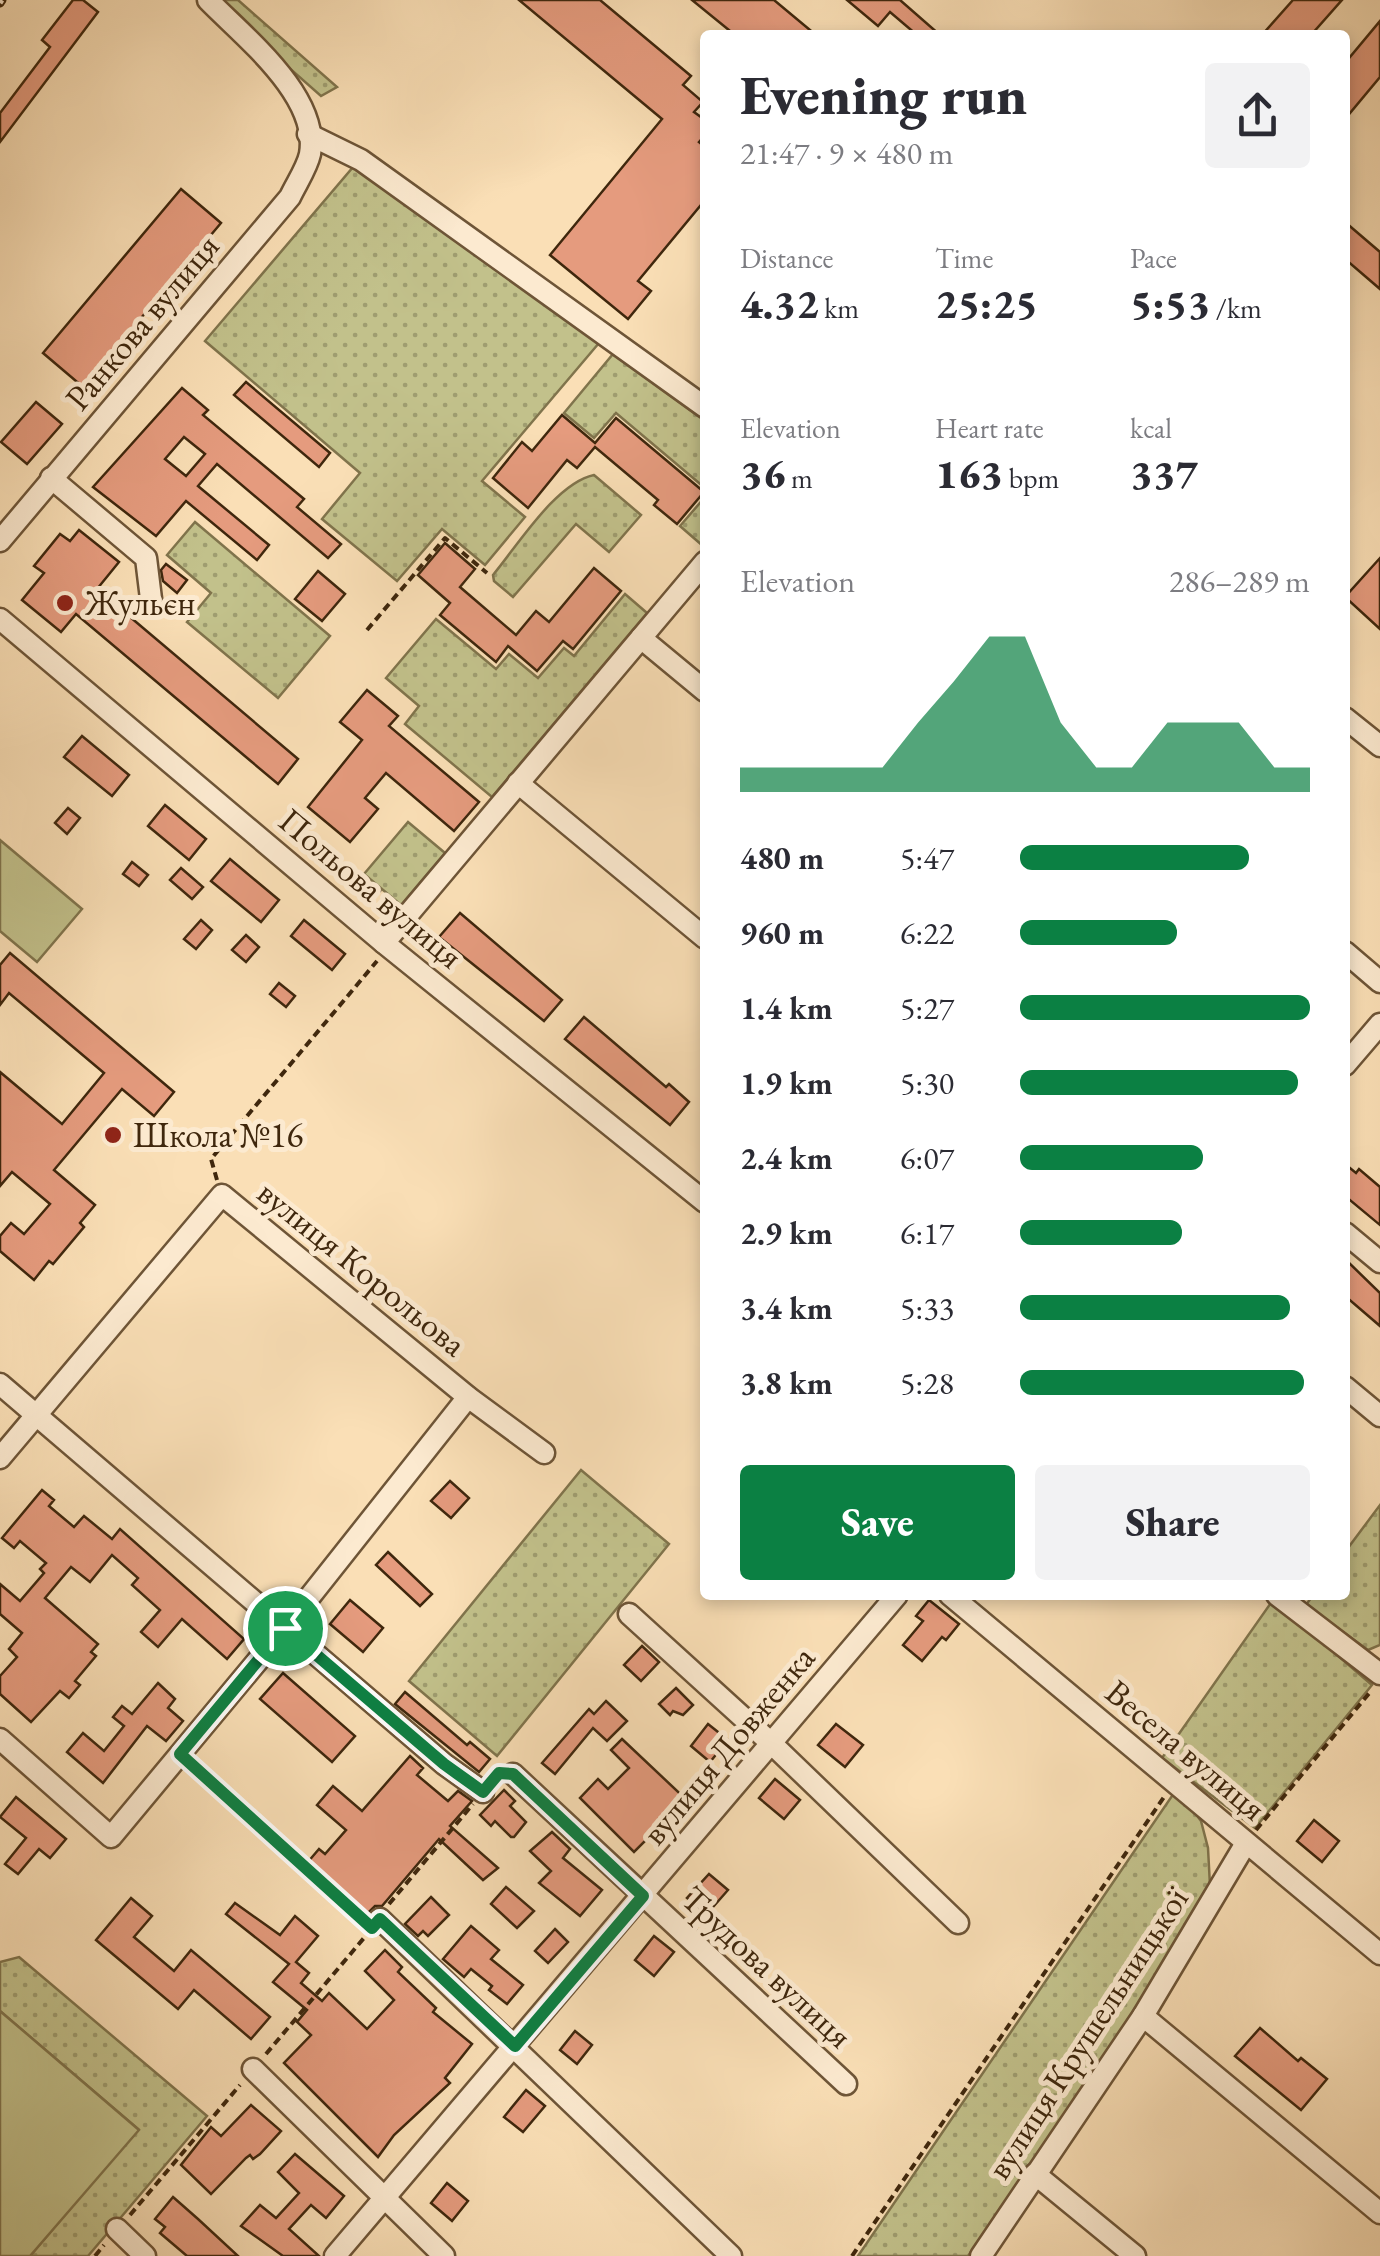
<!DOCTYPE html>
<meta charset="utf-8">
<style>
body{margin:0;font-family:"EB Garamond",serif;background:#f2f2f3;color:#2b2b33;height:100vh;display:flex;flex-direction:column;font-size:38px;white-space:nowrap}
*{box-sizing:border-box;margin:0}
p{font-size:32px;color:#7c7c81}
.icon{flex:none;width:55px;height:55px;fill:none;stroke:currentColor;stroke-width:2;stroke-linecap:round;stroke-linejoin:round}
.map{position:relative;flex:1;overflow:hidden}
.drawer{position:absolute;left:700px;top:30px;width:650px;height:1570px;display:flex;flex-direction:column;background:#fff;border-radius:10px;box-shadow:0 5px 15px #0003}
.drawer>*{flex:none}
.pin{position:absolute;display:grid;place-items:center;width:85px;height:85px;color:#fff;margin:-42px;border:5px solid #fff;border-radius:50%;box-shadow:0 2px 10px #0007}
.round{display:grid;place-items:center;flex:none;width:105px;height:105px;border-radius:10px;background:#f2f2f3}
.headline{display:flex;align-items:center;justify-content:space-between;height:170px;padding:0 40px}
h1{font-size:55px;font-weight:800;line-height:75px}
.figures{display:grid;grid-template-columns:repeat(3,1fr);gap:15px;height:170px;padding:10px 40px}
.figures div{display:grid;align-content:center}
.figures b{font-size:42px;font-weight:800}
.figures small{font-size:28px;font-weight:400}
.figures p{font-size:28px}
.chart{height:280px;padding:20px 40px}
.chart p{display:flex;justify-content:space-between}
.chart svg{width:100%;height:180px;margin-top:10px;fill:#0b8043;opacity:.7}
.action{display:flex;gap:20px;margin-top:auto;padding:20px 40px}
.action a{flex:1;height:115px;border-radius:10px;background:#0b8043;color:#fff;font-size:40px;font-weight:800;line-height:115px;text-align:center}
.action a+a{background:#f2f2f3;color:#2b2b33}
ul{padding:0 40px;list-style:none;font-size:32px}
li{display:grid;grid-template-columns:160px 120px 1fr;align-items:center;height:75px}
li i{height:25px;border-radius:12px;background:#0b8043}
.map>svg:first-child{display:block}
.green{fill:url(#green-dots);stroke:#80744c;stroke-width:2.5}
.pitch{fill:#c2c18b;stroke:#80744c;stroke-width:2.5}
.building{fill:#e59b7e;stroke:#3f270d;stroke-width:2.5;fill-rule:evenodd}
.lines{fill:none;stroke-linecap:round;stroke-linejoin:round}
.minor-casing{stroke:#6e5537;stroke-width:25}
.path{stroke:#3f270d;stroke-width:4;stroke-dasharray:8 5;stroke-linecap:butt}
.minor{stroke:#fcead0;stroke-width:20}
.rail-casing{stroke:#3f270d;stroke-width:9}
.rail{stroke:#fcead0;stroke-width:5;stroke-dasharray:15;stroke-linecap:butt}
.route-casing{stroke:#fff;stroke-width:20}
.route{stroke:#0b8043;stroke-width:12}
.poi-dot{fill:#8f2418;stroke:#fcead0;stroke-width:4}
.labels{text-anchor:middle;stroke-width:10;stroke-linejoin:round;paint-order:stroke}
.street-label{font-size:35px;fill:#3f270d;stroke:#fcead0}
.poi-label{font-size:35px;fill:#3f270d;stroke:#fcead0;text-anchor:start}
</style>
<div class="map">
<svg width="1380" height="2256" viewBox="0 0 1380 2256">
<defs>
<pattern id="green-dots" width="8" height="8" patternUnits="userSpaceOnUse" patternTransform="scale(2.5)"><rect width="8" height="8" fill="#c2c18b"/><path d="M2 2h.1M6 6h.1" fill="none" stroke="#9f9d70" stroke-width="1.8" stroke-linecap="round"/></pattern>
</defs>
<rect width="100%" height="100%" fill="#fadfb6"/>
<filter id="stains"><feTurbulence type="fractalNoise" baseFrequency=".002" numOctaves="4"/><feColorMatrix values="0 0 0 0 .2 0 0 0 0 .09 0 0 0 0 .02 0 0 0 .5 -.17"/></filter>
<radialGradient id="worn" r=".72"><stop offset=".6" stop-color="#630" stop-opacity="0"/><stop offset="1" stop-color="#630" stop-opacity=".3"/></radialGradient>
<g class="green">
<path d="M223,0H238L337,87L321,96L236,21Z"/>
<path d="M354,166L599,343L482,481L525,517L485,565L442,529L397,581L322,519L360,473L205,341Z"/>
<path d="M613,354L705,421V488L616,413L594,438L564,413Z"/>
<path d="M594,475L641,515L609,552L576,524L513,597L494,581L493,575C518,545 556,483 594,475Z"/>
<path d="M705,497V544L703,546L680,526Z"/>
<path d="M195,522L330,636L278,698L187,622L211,593L167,555Z"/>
<path d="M625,594L647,613L492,797L405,724L419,706L386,678L436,619L496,669L509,654L538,678L564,648L574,656Z"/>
<path d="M408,822L445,853L401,905L364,874Z"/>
<path d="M581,1470L669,1544L497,1756L409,1681Z"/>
<path d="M1380,1505V1645L1368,1650L1306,1605L1313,1595H1345V1552Z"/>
<path d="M1273,1600L1372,1685L1255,1828L1162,1758Z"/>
<path d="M1174,1793L1189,1805L1201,1821L1208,1848L1210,1886L1134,2018L968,2256H858Z"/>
<path d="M19,1957L207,2116L88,2256H30L138,2129L0,2011V1962Z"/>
</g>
<g class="pitch">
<path d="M0,840L82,909L37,962L0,931Z"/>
<path d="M0,2011L139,2130L30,2256H0Z"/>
</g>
<g class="building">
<path d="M73,0H83L98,12L0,142V113L50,47L42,40Z"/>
<path d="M519,0H600L691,76L683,85L703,102L694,112L705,120V135L699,142L705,147V200L638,281L651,291L628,319L550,255L662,119Z"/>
<path d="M692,0H774L816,35H735Z"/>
<path d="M847,0H900L940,35H917L890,12L878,26Z"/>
<path d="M1293,0H1342L1311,35H1262Z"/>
<path d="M1380,21V77L1345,119V63Z"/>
<path d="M181,189L221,223L83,387L43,353Z"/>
<path d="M1345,222L1380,252V289L1345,259Z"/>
<path d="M246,382L330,453L319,467L234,395Z"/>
<path d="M182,388L208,410L203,415L304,499L297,507L341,544L328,558L217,464L198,486L269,545L257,560L186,501L156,536L93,487ZM184,437L205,454L186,476L165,459Z"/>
<path d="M36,402L62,424L27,464L1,442Z"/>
<path d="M562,415L595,443L616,418L704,492L677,524L654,505L658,500L595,447L577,468L567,460L528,508L493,478L522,442L532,451Z"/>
<path d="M79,530L119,562L97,589L298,759L278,784L76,614L61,632L22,600L44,573L34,566L60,534L70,541Z"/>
<path d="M445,543L475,569L460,587L516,635L536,611L549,622L594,568L621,591L573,649L563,641L537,671L508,646L496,662L440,615L450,603L418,575Z"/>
<path d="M1380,558V629L1345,597Z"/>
<path d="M166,564L187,580L177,593L163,581L161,570Z"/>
<path d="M318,571L345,594L322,621L295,599Z"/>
<path d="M367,690L398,716L389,726L479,802L454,831L386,773L365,798L378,809L350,842L308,807L362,740L340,722Z"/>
<path d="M82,736L129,775L112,796L64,757Z"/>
<path d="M165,805L206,839L189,860L148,826Z"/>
<path d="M68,808L80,818L67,834L55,823Z"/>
<path d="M230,859L279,900L261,922L211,881Z"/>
<path d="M132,862L148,875L139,886L123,874Z"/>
<path d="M181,868L203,887L192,899L170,880Z"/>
<path d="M360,875L380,891L371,902L351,886Z"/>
<path d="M460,913L562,1000L544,1021L439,937Z"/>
<path d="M201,920L212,930L196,949L184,939Z"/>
<path d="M304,920L345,954L332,970L291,936Z"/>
<path d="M246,935L259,947L246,962L232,950Z"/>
<path d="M10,953L174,1092L154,1116L122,1089L54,1170L95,1205L80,1223L84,1227L53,1264L49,1261L34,1280L0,1251V1236L11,1223L24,1234L50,1204L12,1172L0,1186V1072L62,1124L104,1073L9,993L0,1005V965Z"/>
<path d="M279,983L295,996L286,1007L270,994Z"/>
<path d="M584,1017L666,1087L669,1084L689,1102L670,1125L565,1039Z"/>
<path d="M1345,1164L1356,1173L1359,1169L1380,1187V1225L1345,1196Z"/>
<path d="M1345,1259L1380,1293V1326L1345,1296Z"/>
<path d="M450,1481L469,1498L451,1518L431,1501Z"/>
<path d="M42,1490L54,1500L49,1506L74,1527L84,1516L112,1539L120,1529L244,1639L227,1659L182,1619L158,1647L141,1632L160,1610L132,1585L138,1578L112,1555L90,1582L71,1567L45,1598L98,1644L91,1652L96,1656L75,1681L80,1685L69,1698L60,1691L31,1722L0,1694V1676L17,1657L9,1649L22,1633L0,1614V1584L20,1601L44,1573L40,1569L46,1563L20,1541L14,1548L2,1538Z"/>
<path d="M388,1552L432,1594L420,1606L376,1565Z"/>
<path d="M350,1600L383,1628L363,1652L330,1624Z"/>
<path d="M929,1600L959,1624L946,1640L942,1637L922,1661L903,1645L923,1621L916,1616Z"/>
<path d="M642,1646L659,1662L641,1681L624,1665Z"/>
<path d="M283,1673L355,1736L332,1762L260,1699Z"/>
<path d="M158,1683L175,1699L168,1708L183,1721L166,1741L147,1726L103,1783L67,1752L83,1733L104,1751L124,1726L113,1717L122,1706L132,1714Z"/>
<path d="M676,1688L693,1705L683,1715L673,1711L670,1715L659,1704Z"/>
<path d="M405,1692L467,1745L470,1742L490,1759L479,1772L395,1704Z"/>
<path d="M606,1701L627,1721L607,1741L593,1728L555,1774L542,1763L589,1709L594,1714Z"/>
<path d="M708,1724L728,1740L710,1762L691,1746Z"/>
<path d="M836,1724L863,1745L845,1767L818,1745Z"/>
<path d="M622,1739L692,1805L675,1822L669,1817L634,1852L580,1798L598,1779L608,1789L629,1768L611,1750Z"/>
<path d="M410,1756L423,1768L417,1775L448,1801L458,1791L472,1801L450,1826L498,1868L483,1880L439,1839L382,1906H375L368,1913L307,1863L319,1849L325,1854L346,1830L317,1805L333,1786L362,1811Z"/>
<path d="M775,1779L800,1800L784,1819L759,1798Z"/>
<path d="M504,1790L515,1801L510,1806L526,1822L514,1837H511L495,1821L491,1826L480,1815Z"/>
<path d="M16,1797L66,1839L50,1858L39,1849L18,1874L5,1864L26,1838L0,1817Z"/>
<path d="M1314,1820L1339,1841L1322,1862L1297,1841Z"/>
<path d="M552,1832L570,1849L563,1858L602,1890L580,1916L539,1883L551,1871L530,1851Z"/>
<path d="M709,1874L728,1890L706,1915L687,1898Z"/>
<path d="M506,1887L534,1911L517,1928L491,1904Z"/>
<path d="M431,1897L449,1915L428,1936L423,1931L418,1936L405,1924Z"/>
<path d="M131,1898L152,1916L134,1937L174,1971L191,1950L270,2017L251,2039L194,1990L178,2009L96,1940Z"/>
<path d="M235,1903L280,1935L295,1916L318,1936L296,1962L309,1973L301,1983L322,2001L329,1993L367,2029L394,2000L365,1971L385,1950L402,1967L398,1972L436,2008L433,2012L472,2044L445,2078L450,2083L394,2135L378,2157L284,2063L311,2035L297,2022L307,2010L273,1982L289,1964L226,1914Z"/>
<path d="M471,1926L499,1950L491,1959L523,1985L507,2004L489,1990L492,1986L471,1969L464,1977L443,1959Z"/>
<path d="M555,1929L568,1942L548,1963L535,1951Z"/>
<path d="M654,1936L674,1952L654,1976L635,1960Z"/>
<path d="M1260,2028L1298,2061L1301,2058L1327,2079L1301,2110L1235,2056Z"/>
<path d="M575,2031L592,2045L577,2064L560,2050Z"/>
<path d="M526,2090L545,2106L523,2132L504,2117Z"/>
<path d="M251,2105L281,2131L260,2154L253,2159L250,2155L246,2158L211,2194L181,2165L211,2127L221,2136Z"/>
<path d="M295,2154L344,2196L326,2218L311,2205L289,2229L319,2256H283L241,2226L260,2205L276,2218L299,2193L278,2172Z"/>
<path d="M447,2183L468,2201L452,2221L431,2203Z"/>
<path d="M173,2197L198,2219L238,2256H187L160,2233L165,2227L155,2219Z"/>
</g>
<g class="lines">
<g class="minor-casing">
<g id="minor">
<path d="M308,134L361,160L705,407"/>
<path d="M51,478L146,558L152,607"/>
<path d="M0,541L290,197C296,184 307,168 310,154C320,96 244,37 208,0"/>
<path d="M0,619L384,943L705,1202"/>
<path d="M641,638L705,691"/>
<path d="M1345,718L1380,746"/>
<path d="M518,783L705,938"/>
<path d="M384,943L705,562"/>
<path d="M1345,952L1380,982"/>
<path d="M1345,1065L1380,1024"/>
<path d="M1345,1233L1380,1262"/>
<path d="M0,1384L444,1764L483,1792"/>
<path d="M1345,1387L1380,1416"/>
<path d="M0,1458L222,1195L468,1397L544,1453"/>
<path d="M950,1595L1380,1954"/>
<path d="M1277,1595L1380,1674"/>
<path d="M629,1614L771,1743L958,1923"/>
<path d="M0,1739L111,1837L285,1628L468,1397"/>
<path d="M513,1774L846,2084"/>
<path d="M380,1919L731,2256"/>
<path d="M1143,2016L1380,2213"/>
<path d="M253,2069L444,2256"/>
<path d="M1035,2174L1135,2256"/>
<path d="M117,2229L145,2256"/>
<path d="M335,2256L897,1595"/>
<path d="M981,2256L1143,2016L1246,1843"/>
</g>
</g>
<g class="path">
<path d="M367,630L445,538L487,573"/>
<path d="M217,1180L211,1159L377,961"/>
<path d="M195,1767L362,1919"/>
<path d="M1256,1830L1371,1691"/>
<path d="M389,1904L473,1804"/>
<path d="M266,2054L369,1932"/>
<path d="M130,2215L240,2085"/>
<path d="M95,2256L104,2245"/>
<path d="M852,2256L1164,1797"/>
</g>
<use href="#minor" class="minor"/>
<g class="rail-casing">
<path id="rail" d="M0,3L2,0"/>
</g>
<use href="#rail" class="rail"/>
</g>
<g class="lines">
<g class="route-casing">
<path id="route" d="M285,1628L444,1764L483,1792L499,1773L513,1774L643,1896L515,2046L380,1919L372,1928L180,1754Z"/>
</g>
<use href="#route" class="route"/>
</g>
<g class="poi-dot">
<circle cx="65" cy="603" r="10"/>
<circle cx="113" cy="1135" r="10"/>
</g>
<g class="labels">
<g class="street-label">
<text transform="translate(142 322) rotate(-50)" y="12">Ранкова вулиця</text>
<text transform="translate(371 888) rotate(40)" y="12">Польова вулиця</text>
<text transform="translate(362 1268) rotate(39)" y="12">вулиця Корольова</text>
<text transform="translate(728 1745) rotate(-50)" y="12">вулиця Довженка</text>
<text transform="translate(1186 1750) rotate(40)" y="12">Весела вулиця</text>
<text transform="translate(767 1967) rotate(43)" y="12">Трудова вулиця</text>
<text transform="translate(1087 2033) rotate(-57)" y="12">вулиця Крушельницької</text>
</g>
<g class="poi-label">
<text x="85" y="615">Жульєн</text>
<text x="133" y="1147">Школа №16</text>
</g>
</g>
<rect width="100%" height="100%" filter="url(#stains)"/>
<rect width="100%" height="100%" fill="url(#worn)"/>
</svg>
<div class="pin" style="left:285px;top:1628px;background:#1e9e55"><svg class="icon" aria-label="arrive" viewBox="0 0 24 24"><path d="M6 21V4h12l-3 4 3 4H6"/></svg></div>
<section class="drawer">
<div class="headline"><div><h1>Evening run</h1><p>21:47 · 9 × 480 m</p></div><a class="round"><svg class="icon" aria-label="share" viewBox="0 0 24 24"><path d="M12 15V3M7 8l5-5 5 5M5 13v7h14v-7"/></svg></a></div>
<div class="figures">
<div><p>Distance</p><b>4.32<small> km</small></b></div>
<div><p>Time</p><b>25:25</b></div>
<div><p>Pace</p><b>5:53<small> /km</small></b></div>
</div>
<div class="figures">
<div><p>Elevation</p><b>36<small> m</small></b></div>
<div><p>Heart rate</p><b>163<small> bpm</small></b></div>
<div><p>kcal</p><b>337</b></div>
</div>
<div class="chart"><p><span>Elevation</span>286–289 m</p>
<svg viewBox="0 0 160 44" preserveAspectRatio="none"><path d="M0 44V38L10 38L20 38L30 38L40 38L50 27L60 17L70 6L80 6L90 27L100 38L110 38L120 27L130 27L140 27L150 38L160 38V44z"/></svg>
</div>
<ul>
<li><b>480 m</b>5:47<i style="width:79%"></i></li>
<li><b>960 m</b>6:22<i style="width:54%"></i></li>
<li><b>1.4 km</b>5:27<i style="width:100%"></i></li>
<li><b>1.9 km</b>5:30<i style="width:96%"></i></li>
<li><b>2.4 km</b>6:07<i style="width:63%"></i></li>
<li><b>2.9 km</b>6:17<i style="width:56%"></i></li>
<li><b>3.4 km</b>5:33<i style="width:93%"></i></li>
<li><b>3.8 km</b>5:28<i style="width:98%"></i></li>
</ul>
<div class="action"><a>Save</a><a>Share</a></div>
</section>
</div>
